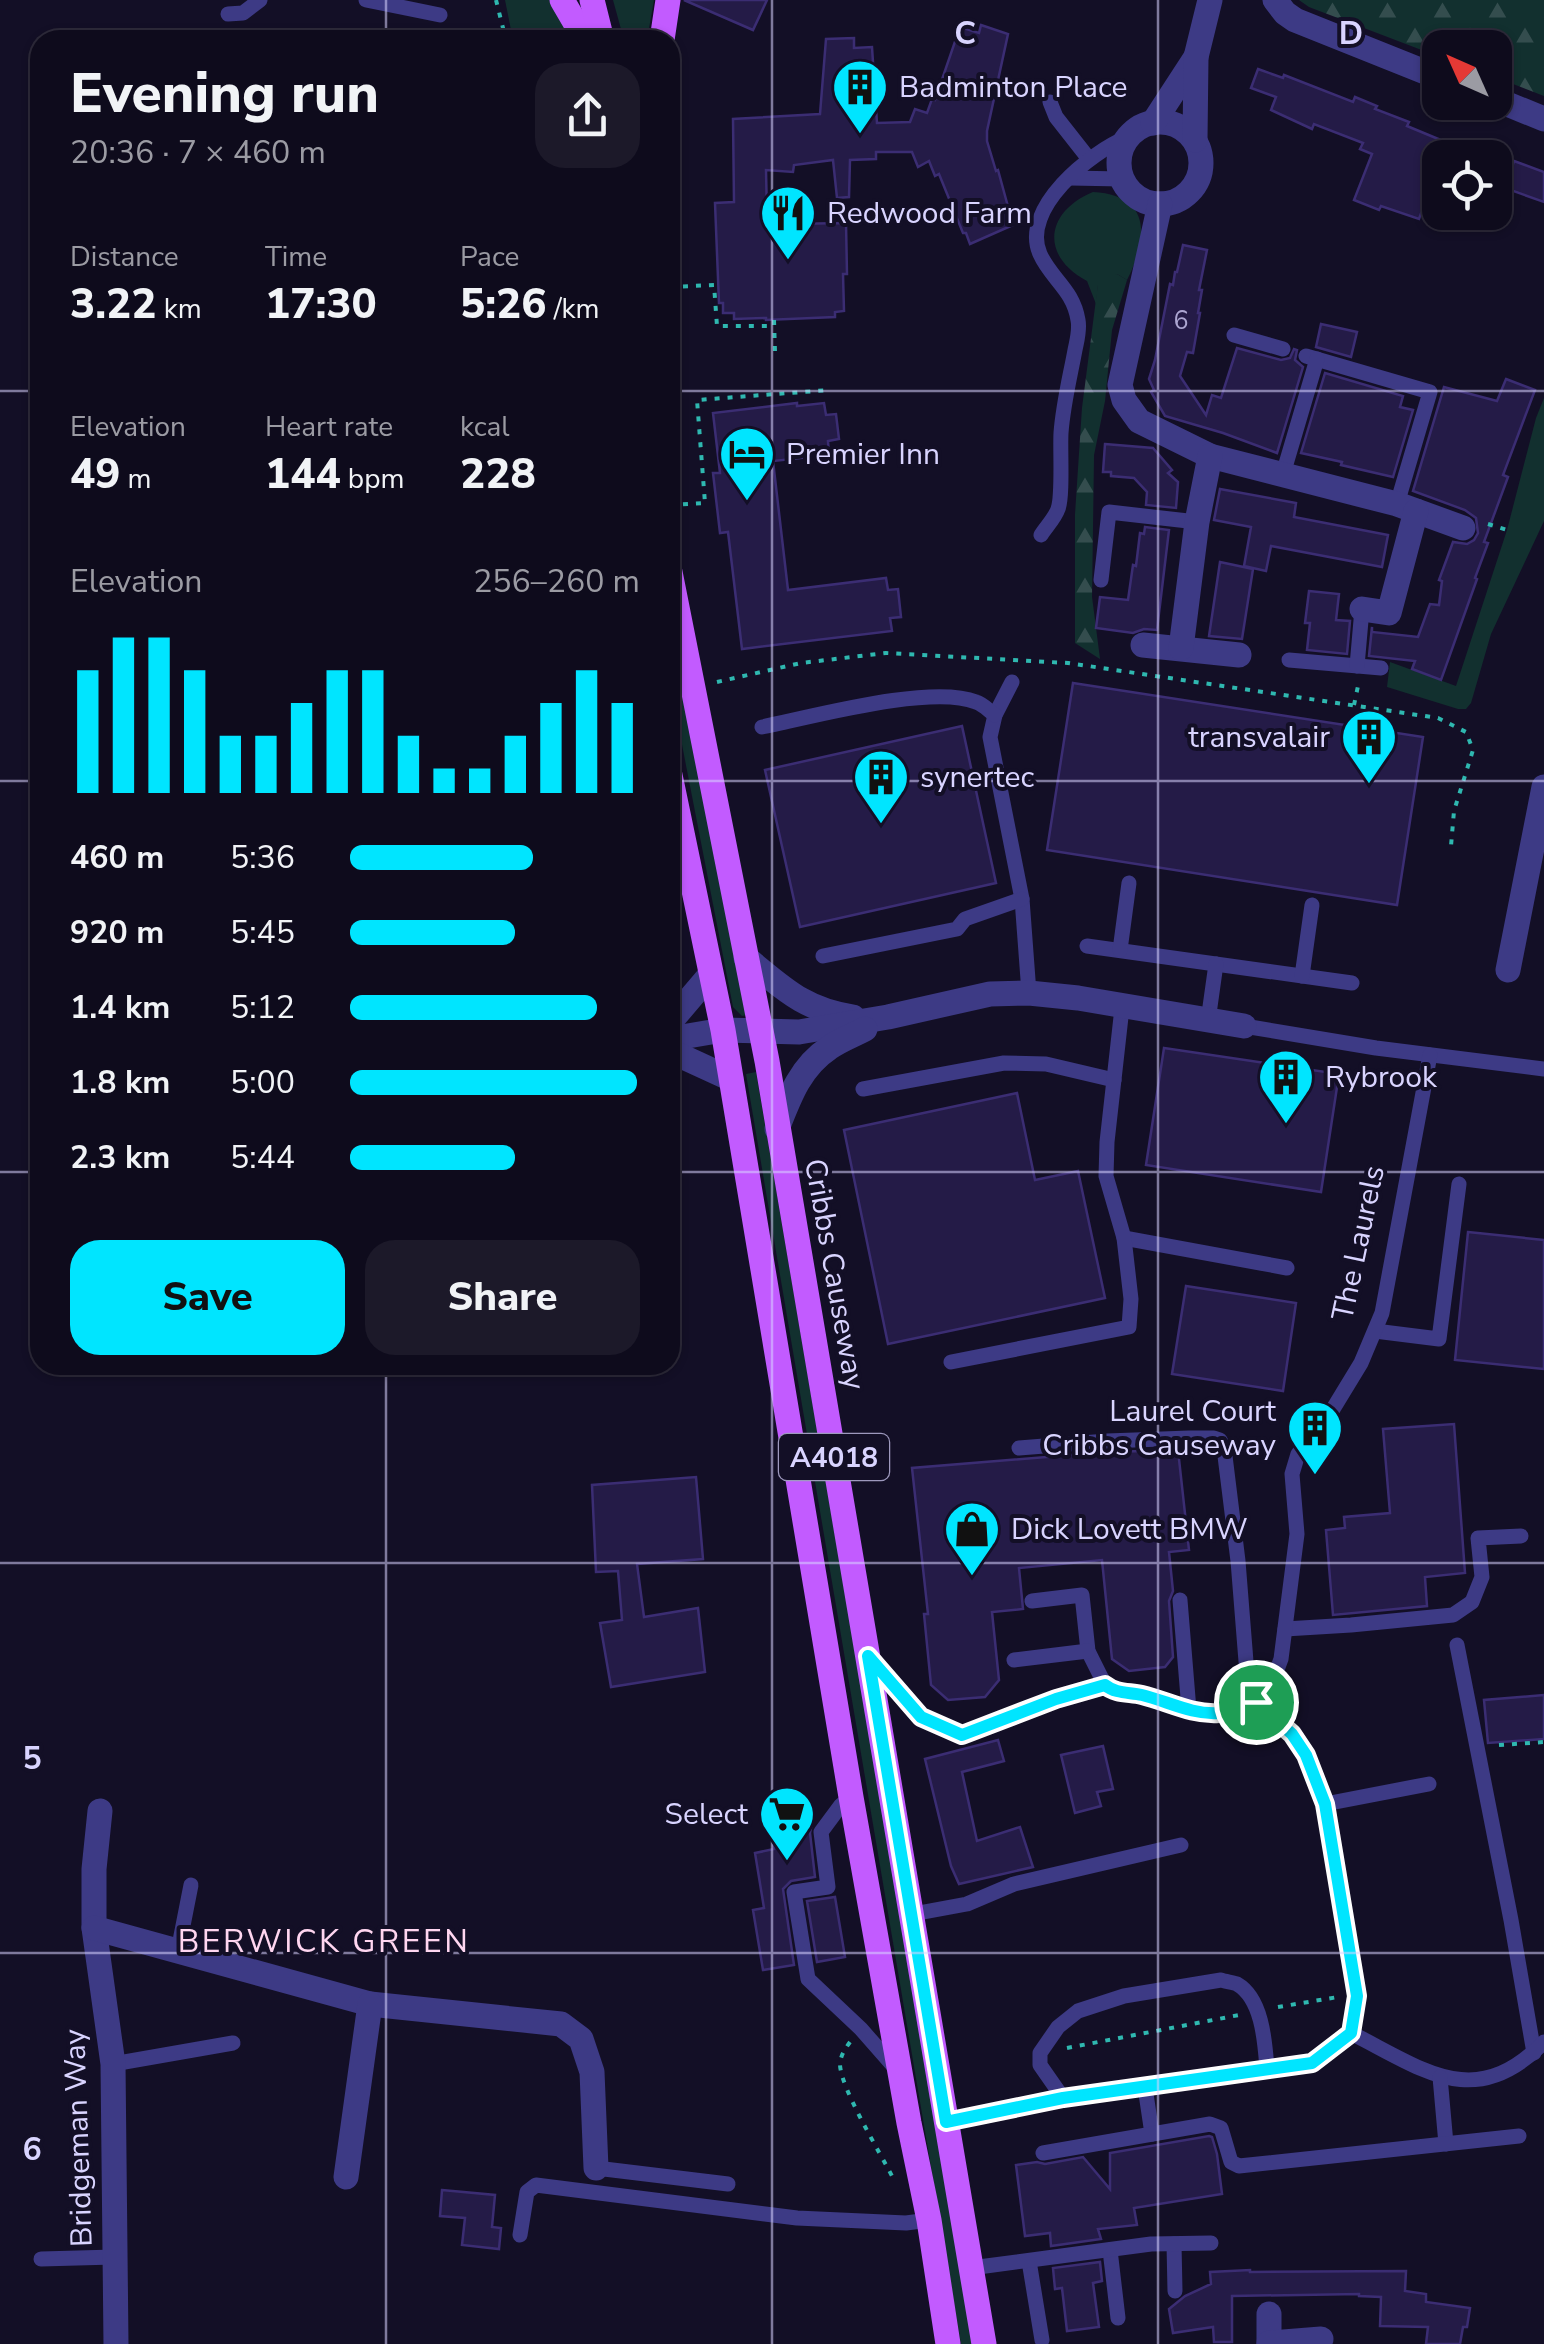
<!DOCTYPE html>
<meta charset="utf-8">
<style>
body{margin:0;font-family:"Nunito Sans",sans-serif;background:#1c1929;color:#f1f3f6;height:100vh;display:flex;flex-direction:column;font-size:38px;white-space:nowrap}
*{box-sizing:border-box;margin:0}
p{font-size:32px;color:#9b9ba3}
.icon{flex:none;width:55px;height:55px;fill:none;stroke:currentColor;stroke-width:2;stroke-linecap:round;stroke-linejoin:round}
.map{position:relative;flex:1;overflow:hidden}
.panel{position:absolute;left:30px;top:30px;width:650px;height:1345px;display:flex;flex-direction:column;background:#0e0b1c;border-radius:30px;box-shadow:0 2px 8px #0004,0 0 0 2px #2e2b3b}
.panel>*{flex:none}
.needle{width:65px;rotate:315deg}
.fabs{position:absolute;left:1422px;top:30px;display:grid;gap:20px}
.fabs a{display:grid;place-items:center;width:90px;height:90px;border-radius:20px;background:#0e0b1c;box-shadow:0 2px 8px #0004,0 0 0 2px #2e2b3b;font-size:50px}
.pin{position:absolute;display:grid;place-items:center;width:85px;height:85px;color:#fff;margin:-42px;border:5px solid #fff;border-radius:50%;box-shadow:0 2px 10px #0007}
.round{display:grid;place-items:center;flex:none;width:105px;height:105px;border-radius:30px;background:#1c1929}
.overview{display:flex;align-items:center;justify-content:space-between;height:170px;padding:0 40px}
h1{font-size:55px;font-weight:800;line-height:75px}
.figures{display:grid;grid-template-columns:repeat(3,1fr);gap:15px;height:170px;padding:10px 40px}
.figures div{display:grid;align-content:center}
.figures b{font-size:42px;font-weight:800}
.figures small{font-size:28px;font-weight:400}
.figures p{font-size:28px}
.chart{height:280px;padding:20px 40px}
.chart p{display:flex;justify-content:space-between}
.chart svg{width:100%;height:180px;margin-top:10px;stroke:#00e5ff;stroke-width:6}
.action{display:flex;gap:20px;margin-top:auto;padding:20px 40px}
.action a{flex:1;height:115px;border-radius:30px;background:#00e5ff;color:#111;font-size:40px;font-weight:800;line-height:115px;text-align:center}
.action a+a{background:#1c1929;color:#f1f3f6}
ul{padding:0 40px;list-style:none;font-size:32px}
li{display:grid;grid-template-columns:160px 120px 1fr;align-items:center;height:75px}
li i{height:25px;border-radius:12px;background:#00e5ff}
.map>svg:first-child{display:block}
.green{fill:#12302f}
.forest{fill:url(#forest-firs)}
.building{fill:#241b47;stroke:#3b2d73;stroke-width:2.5}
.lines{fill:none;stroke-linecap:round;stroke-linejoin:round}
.path{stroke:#2fb8b0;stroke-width:4;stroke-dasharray:5 8;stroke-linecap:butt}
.lane{stroke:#3d3a85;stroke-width:15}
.street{stroke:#3d3a85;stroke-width:25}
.primary{stroke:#c25bff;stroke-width:25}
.route-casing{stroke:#fff;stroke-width:20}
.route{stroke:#00e5ff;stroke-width:12}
.grid{fill:none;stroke:#d9d4ff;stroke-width:2.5;stroke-opacity:0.55}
.labels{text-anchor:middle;stroke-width:8;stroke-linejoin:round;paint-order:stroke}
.number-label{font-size:25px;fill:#aca6d1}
.shield{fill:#130f26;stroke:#9e99be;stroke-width:2.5}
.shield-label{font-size:28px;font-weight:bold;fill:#d9d4ff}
.poi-label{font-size:30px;fill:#d9d4ff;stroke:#130f26;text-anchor:start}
.street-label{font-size:30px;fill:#d9d4ff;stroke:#130f26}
.neighbourhood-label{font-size:32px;letter-spacing:2.5px;fill:#ffd6f0;stroke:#130f26}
.grid-label{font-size:32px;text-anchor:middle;font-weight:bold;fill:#d9d4ff;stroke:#130f26;stroke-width:8;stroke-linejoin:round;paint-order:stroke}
</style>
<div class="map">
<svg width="1544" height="2344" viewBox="0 0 1544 2344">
<defs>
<pattern id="forest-firs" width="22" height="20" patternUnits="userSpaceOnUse" patternTransform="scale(2.5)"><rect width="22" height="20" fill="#12302f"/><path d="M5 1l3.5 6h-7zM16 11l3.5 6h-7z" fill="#344d4e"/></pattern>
</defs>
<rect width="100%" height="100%" fill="#130f26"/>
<g class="green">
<path d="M505,0H550L572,40H513Z"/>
<path d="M613,0H654L647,40H624Z"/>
<path d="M1093,192C1151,195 1149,237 1127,280L1117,274L1098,285L1096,304L1087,281C1040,256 1045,212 1093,192Z"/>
<path d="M1544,398V521L1491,634L1471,703L1466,709H1458L1387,687L1390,662L1456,686L1507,530L1536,418Z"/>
<path d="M670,627L747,1015L742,1016L733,1007L670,683Z"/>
<path d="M670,888L680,944V963L670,979Z"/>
<path d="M756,1072L973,2344H961L746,1074Z"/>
</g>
<g class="forest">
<path d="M1299,0H1544V96L1495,77V48H1440V57L1309,7Z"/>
<path d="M1117,274L1127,280L1112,330L1105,401L1094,455L1092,597L1100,659L1075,643V515L1082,408L1098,284L1106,276Z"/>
</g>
<g class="building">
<path d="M684,0H767L753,30Z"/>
<path d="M981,25L1008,34L987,131V141L996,171L998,170L1013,225L970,244L966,233H963L939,174L935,176L929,161L918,167L912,152H876V159L850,160L849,197L837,198L833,160L794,165L793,172L766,170L767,215H788V224L846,223L847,274H843L844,311L835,312V317L766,320V318L734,319V313H723V303H719L715,203L734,202L733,119L820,114L826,39L854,38V48L872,47L877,123L910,122L915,109L927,113L932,99L935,100L960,27L979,33Z"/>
<path d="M1258,69L1283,78L1284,75L1353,102L1355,97L1377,106L1375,109L1409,122L1407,126L1484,158H1440V179L1434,177L1419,219L1381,206L1379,210L1354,200L1372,154L1360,149L1363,143L1314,124L1312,129L1271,110L1276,97L1251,88Z"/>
<path d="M1514,161L1544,172V202L1505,188Z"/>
<path d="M1183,245L1207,250L1199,290H1202L1198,313H1200L1193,353L1187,352L1180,376L1206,415L1212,395L1221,398L1237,348L1281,360L1290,358L1294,349L1297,350L1295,360L1303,367L1277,453L1223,433L1165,416L1151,392L1154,390L1149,379L1155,360L1170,284L1173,285L1175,272H1177Z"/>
<path d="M1321,324L1357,332L1351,357L1316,347Z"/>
<path d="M1325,373L1403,396L1400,407L1413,410L1393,477L1341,465L1342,462L1301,453Z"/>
<path d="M1506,379L1535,390L1503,475L1508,477L1484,542L1488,543L1475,578L1477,579L1441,680L1412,669L1415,661L1369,656L1372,627V632L1418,637L1430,604L1439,605L1442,581L1439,580L1453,542L1467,544L1474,540L1478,533L1476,518L1465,510L1413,491L1444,387L1497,401Z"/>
<path d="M797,403V406L824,403L826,415L836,414L839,439L828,441L829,455L773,461L788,590L886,578L888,590L898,589L901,617L890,618L892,631L742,649L728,532L720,533L713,473H720L713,413Z"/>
<path d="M1105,444L1153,448L1172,470L1168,473L1178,482L1176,508L1146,505L1147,492L1134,478L1111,476V472H1103Z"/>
<path d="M1220,489L1296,503L1294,517L1388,535L1382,567L1271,546L1266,571L1244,566L1251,527L1214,520Z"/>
<path d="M1145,527L1169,530L1157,630L1144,629L1133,633L1096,628L1100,597L1128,600L1133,565L1136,566L1140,533L1144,534Z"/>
<path d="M1220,562L1253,569L1242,639L1209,636Z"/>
<path d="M1309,591L1339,594L1336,620L1350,621L1347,654L1307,650L1310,623H1305Z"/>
<path d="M1073,683L1423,737L1397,905L1047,850Z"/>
<path d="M962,726L996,883L800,927L765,770Z"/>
<path d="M1164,1048L1339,1074L1321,1192L1146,1165Z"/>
<path d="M1017,1093L1035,1180L1078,1171L1105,1298L888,1344L844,1130Z"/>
<path d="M1468,1232L1544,1240V1369L1455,1360Z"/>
<path d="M1186,1286L1296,1303L1283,1391L1172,1374Z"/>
<path d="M1454,1424L1465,1573L1425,1577L1427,1606L1333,1615L1326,1530L1345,1528L1344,1517L1390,1513L1383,1429Z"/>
<path d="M1178,1450L1189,1550L1169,1552L1173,1591L1169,1601L1173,1657L1165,1667L1129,1671L1112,1659L1102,1560L1019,1568L1023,1609L992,1612L999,1680L985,1697L948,1700L931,1685L924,1614H928L912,1468L1108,1452Z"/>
<path d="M696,1477L703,1559L637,1564L644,1617L698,1608L705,1672L611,1687L600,1623L622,1620L618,1571L596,1572L592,1485Z"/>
<path d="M1544,1695V1739L1488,1743L1484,1700Z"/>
<path d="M998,1740L1004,1761L962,1772L977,1841L1020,1827L1033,1867L959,1884L951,1866L925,1759Z"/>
<path d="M1103,1746L1113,1789L1097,1792L1101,1806L1075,1813L1061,1755Z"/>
<path d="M811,1828L810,1833L815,1877L791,1881L783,1889L794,1965L763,1970L753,1910L764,1908L755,1853L774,1849L772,1837L780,1836V1833Z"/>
<path d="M835,1897L845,1957L817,1962L807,1901Z"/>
<path d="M1209,2136L1212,2137L1217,2154L1222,2194L1134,2208L1137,2225L1098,2229L1101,2239L1051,2246L1050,2233L1025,2236L1016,2165L1037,2162L1045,2164L1083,2157L1110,2189V2153Z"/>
<path d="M442,2190L495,2195L492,2227L501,2228L499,2249L462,2245L465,2218L440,2216Z"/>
<path d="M1100,2262L1102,2281L1093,2283L1099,2327L1067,2331L1062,2288L1055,2289L1053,2268Z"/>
<path d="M1250,2270V2272L1406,2271L1405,2291L1426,2294V2302L1470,2308L1467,2327H1463L1460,2344H1426L1428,2327L1380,2326L1381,2297L1359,2296V2294L1232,2296V2342H1214L1213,2327L1173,2333L1169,2309L1185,2296L1211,2284L1210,2272Z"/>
</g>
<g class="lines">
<g class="path">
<path d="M496,0L506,40"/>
<path d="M670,287L714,285L717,326H774"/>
<path d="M774,320L775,352"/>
<path d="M670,505L705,503L697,400L829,390"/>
<path d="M1488,524L1507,530"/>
<path d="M717,682L801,663L886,653L1068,663L1438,718L1466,732L1473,750L1454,811L1451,846"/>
<path d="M1354,705L1358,686"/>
<path d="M1499,1745L1544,1742"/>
<path d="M1278,2007L1338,1997"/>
<path d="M850,2042C845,2049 841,2055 840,2063C839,2086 881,2154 893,2178"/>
<path d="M1067,2048L1239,2015"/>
</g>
<g class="lane">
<path d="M366,0L440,15"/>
<path d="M228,14L243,13L260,0"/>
<path d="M1050,102L1056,117L1089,159"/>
<path d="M1070,178L1122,179"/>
<path d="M1234,335L1283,349"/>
<path d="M1306,356L1430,392L1397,504"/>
<path d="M1283,474L1317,359"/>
<path d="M1041,535C1046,527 1055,518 1058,509C1063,496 1060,450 1061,433C1063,405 1070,377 1075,350C1077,340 1080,330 1078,320C1073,289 1051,279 1040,254C1020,209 1090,152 1128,137"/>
<path d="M1101,580L1109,512L1197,522"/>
<path d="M1289,660L1381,668"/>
<path d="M1357,666L1362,609"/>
<path d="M1012,682L995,715L990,737L1022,899L1029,993"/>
<path d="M762,727C812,717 931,684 976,702C983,704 989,711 995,715"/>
<path d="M1087,946L1352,983"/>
<path d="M1120,950L1129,883"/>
<path d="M823,956L957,929L965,919L1022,899"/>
<path d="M1302,976L1312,905"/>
<path d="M1208,1021L1216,964"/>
<path d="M1244,1026L1376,1048L1544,1069"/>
<path d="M863,1089L1004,1063L1046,1064L1114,1080"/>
<path d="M1124,1238L1287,1268"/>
<path d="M1375,1331L1439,1339L1459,1184"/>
<path d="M951,1362L1129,1327L1131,1299L1124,1238L1106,1176L1107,1142L1122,1008"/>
<path d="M1180,1600L1189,1710"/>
<path d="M1032,1601L1082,1595L1088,1651L1105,1685"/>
<path d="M1285,1629L1351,1625L1453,1615L1472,1602L1482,1577L1478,1538L1521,1536"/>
<path d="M1457,1645L1511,1920L1534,2053"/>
<path d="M871,1659L921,1717L962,1735L1056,1699L1105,1685C1116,1694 1129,1692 1143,1695C1158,1699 1173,1706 1189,1710C1208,1715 1242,1715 1258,1700C1270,1690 1276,1673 1281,1659L1297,1534L1292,1474L1298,1454L1333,1409L1361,1363L1382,1313L1430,1055"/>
<path d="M1014,1660L1088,1651"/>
<path d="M851,1797L841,1805L821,1832L828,1887L794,1892L808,1979L861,2029L897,2070"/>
<path d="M1325,1804L1429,1784"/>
<path d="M913,1914L967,1904L1014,1884L1181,1845"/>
<path d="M178,1951L191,1885"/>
<path d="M1351,2033C1423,2069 1475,2113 1544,2042"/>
<path d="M113,2064L233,2043"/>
<path d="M1440,2077L1446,2144"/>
<path d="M1145,2087L1152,2134"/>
<path d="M1063,2098L1040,2065V2053L1058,2027L1078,2011L1124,1996L1221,1980C1223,1981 1235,1983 1237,1984C1263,1999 1265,2044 1267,2069"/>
<path d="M947,2122L1063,2098L1312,2063L1351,2033L1357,1996L1325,1804L1306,1755L1292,1734L1257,1702L1247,1674L1238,1561L1224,1448L1220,1440L1214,1438H1189L1107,1441L1019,1448"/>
<path d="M1043,2153L1210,2124L1221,2128L1231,2162L1239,2166L1519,2136"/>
<path d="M596,2168L728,2184"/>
<path d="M520,2235L527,2192L536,2185L797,2218L906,2223L929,2220"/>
<path d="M1174,2244L1175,2291"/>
<path d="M1110,2250L1118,2318"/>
<path d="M41,2259L114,2257"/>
<path d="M1029,2261L1042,2340"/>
<path d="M971,2268L1151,2244L1211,2243"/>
</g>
<g class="street">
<path d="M1275,0L1285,13L1295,20L1440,78"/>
<path d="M1495,99L1544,119"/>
<circle cx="1160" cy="163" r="41"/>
<path d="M1153,123L1196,57"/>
<path d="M1195,140L1196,57L1210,0"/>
<path d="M1160,204L1120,385L1124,400L1139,421L1210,456L1397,504L1463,528"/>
<path d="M1362,609L1389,613L1416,511"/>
<path d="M1143,645L1239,655"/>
<path d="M1181,648L1197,522L1210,456"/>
<path d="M746,958C783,988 804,1010 853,1017"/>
<path d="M1508,970L1544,787"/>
<path d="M670,1022L710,975"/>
<path d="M670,1039L723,1030L799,1032L888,1017L990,994L1029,993L1078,998L1244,1026"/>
<path d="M670,1051L731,1079"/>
<path d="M777,1129C789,1098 800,1067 829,1048C840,1040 854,1035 865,1029"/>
<path d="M100,1811L94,1869V1928L113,2064L116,2344"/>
<path d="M94,1928L370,2004L561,2024L581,2039L592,2072L596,2168"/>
<path d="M346,2177L370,2004"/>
<path d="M1269,2314V2344"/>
<path d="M1269,2343L1321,2339"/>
</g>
<g class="primary">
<path d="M562,0L576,24L581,40"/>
<path d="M592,0L602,40"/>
<path d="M662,40L668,0"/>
<path d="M670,572L767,1061L984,2344"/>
<path d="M670,775L723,1030L851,1797L909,2123L929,2220L948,2344"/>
</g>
</g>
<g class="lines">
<g class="route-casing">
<path id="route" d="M868,1656L921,1717L962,1735L1056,1699L1105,1685C1116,1694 1129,1692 1142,1695C1167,1701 1192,1715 1219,1713C1232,1712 1244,1706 1256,1702L1292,1734L1306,1755L1325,1804L1357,1996L1351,2033L1312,2063L1063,2098L946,2122Z"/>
</g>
<use href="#route" class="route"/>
</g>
<path class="grid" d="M386,0V40M772,0V2344M1158,0V2344M0,391H40M670,391H1544M0,781H40M670,781H1544M0,1172H40M670,1172H1544M386,1365V2344M0,1563H1544M0,1953H1544"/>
<defs>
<g id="building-pin" transform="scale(2.875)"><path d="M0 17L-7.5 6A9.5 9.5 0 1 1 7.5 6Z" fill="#00e5ff" stroke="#130f26"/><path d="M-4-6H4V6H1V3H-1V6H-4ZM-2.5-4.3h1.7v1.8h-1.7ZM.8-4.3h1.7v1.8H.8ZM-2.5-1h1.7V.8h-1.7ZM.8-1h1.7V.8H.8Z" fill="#111"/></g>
<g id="restaurant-pin" transform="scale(2.875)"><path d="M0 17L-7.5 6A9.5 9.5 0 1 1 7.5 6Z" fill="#00e5ff" stroke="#130f26"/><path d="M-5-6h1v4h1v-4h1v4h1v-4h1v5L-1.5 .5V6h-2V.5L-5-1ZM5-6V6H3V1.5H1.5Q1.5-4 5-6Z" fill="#111"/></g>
<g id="hotel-pin" transform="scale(2.875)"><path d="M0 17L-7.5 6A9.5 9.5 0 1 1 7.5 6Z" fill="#00e5ff" stroke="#130f26"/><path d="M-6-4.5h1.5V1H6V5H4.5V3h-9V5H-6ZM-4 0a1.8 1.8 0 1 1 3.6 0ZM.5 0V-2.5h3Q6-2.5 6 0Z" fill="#111"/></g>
<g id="shop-pin" transform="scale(2.875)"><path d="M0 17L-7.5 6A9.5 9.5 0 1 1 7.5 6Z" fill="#00e5ff" stroke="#130f26"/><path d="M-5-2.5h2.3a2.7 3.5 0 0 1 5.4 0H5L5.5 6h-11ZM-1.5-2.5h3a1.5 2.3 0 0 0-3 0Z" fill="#111"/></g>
<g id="supermarket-pin" transform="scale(2.875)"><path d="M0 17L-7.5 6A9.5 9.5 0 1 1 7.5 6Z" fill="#00e5ff" stroke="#130f26"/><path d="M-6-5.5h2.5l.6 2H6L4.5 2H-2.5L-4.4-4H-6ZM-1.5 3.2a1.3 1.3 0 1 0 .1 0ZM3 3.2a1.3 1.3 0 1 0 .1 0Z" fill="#111"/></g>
</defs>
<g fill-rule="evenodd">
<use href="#building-pin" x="860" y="87"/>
<use href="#restaurant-pin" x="788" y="213"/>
<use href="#hotel-pin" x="747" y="454"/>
<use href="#building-pin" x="1369" y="737"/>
<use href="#building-pin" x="881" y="777"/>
<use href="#building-pin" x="1286" y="1077"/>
<use href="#building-pin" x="1315" y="1428"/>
<use href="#shop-pin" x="972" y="1529"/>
<use href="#supermarket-pin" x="787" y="1814"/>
</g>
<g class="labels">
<g class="number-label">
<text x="1181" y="329">6</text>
</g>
<rect class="shield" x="779" y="1434" width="110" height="46" rx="8"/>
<g class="shield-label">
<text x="834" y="1467">A4018</text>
</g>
<g class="poi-label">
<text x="899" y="97">Badminton Place</text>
<text x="827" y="223">Redwood Farm</text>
<text x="786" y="464">Premier Inn</text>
<text x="1330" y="747" text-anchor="end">transvalair</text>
<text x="920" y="787">synertec</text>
<text x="1325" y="1087">Rybrook</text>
<text x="1276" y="1421" text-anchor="end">Laurel Court<tspan x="1276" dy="34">Cribbs Causeway</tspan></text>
<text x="1011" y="1539">Dick Lovett BMW</text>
<text x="748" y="1824" text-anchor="end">Select</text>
</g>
<g class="street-label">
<text transform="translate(1358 1243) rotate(-78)" y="10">The Laurels</text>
<text transform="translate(835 1274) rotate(80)" y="10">Cribbs Causeway</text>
<text transform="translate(78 2138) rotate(-92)" y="10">Bridgeman Way</text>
</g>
<g class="neighbourhood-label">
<text x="324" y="1952">BERWICK GREEN</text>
</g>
</g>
<g class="grid-label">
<text x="965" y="44">C</text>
<text x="1351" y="44">D</text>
<text x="32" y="1769">5</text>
<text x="32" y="2160">6</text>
</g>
</svg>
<div class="fabs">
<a><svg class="needle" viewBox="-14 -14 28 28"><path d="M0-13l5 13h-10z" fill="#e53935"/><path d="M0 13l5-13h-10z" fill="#9b9ba3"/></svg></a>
<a><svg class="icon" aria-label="locate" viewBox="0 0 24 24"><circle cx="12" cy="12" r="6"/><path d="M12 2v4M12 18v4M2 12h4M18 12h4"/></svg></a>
</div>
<div class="pin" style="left:1256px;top:1702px;background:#1e9e55"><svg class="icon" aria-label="arrive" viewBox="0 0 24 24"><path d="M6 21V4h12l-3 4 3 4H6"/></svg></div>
<section class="panel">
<div class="overview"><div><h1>Evening run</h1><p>20:36 · 7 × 460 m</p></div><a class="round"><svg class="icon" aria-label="share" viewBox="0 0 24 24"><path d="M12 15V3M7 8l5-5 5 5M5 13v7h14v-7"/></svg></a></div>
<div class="figures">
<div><p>Distance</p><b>3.22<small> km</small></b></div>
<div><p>Time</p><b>17:30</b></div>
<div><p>Pace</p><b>5:26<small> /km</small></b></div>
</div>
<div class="figures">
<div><p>Elevation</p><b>49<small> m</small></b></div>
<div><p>Heart rate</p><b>144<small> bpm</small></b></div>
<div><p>kcal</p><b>228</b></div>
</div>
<div class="chart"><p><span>Elevation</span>256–260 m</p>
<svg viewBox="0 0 160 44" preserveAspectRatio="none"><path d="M5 44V14M15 44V6M25 44V6M35 44V14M45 44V30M55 44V30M65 44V22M75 44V14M85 44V14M95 44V30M105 44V38M115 44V38M125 44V30M135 44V22M145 44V14M155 44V22"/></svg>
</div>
<ul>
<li><b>460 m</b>5:36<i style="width:63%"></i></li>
<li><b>920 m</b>5:45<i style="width:57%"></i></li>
<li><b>1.4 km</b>5:12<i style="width:85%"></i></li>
<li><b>1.8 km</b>5:00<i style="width:99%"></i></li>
<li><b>2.3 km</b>5:44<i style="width:57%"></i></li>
</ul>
<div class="action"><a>Save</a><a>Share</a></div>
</section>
</div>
